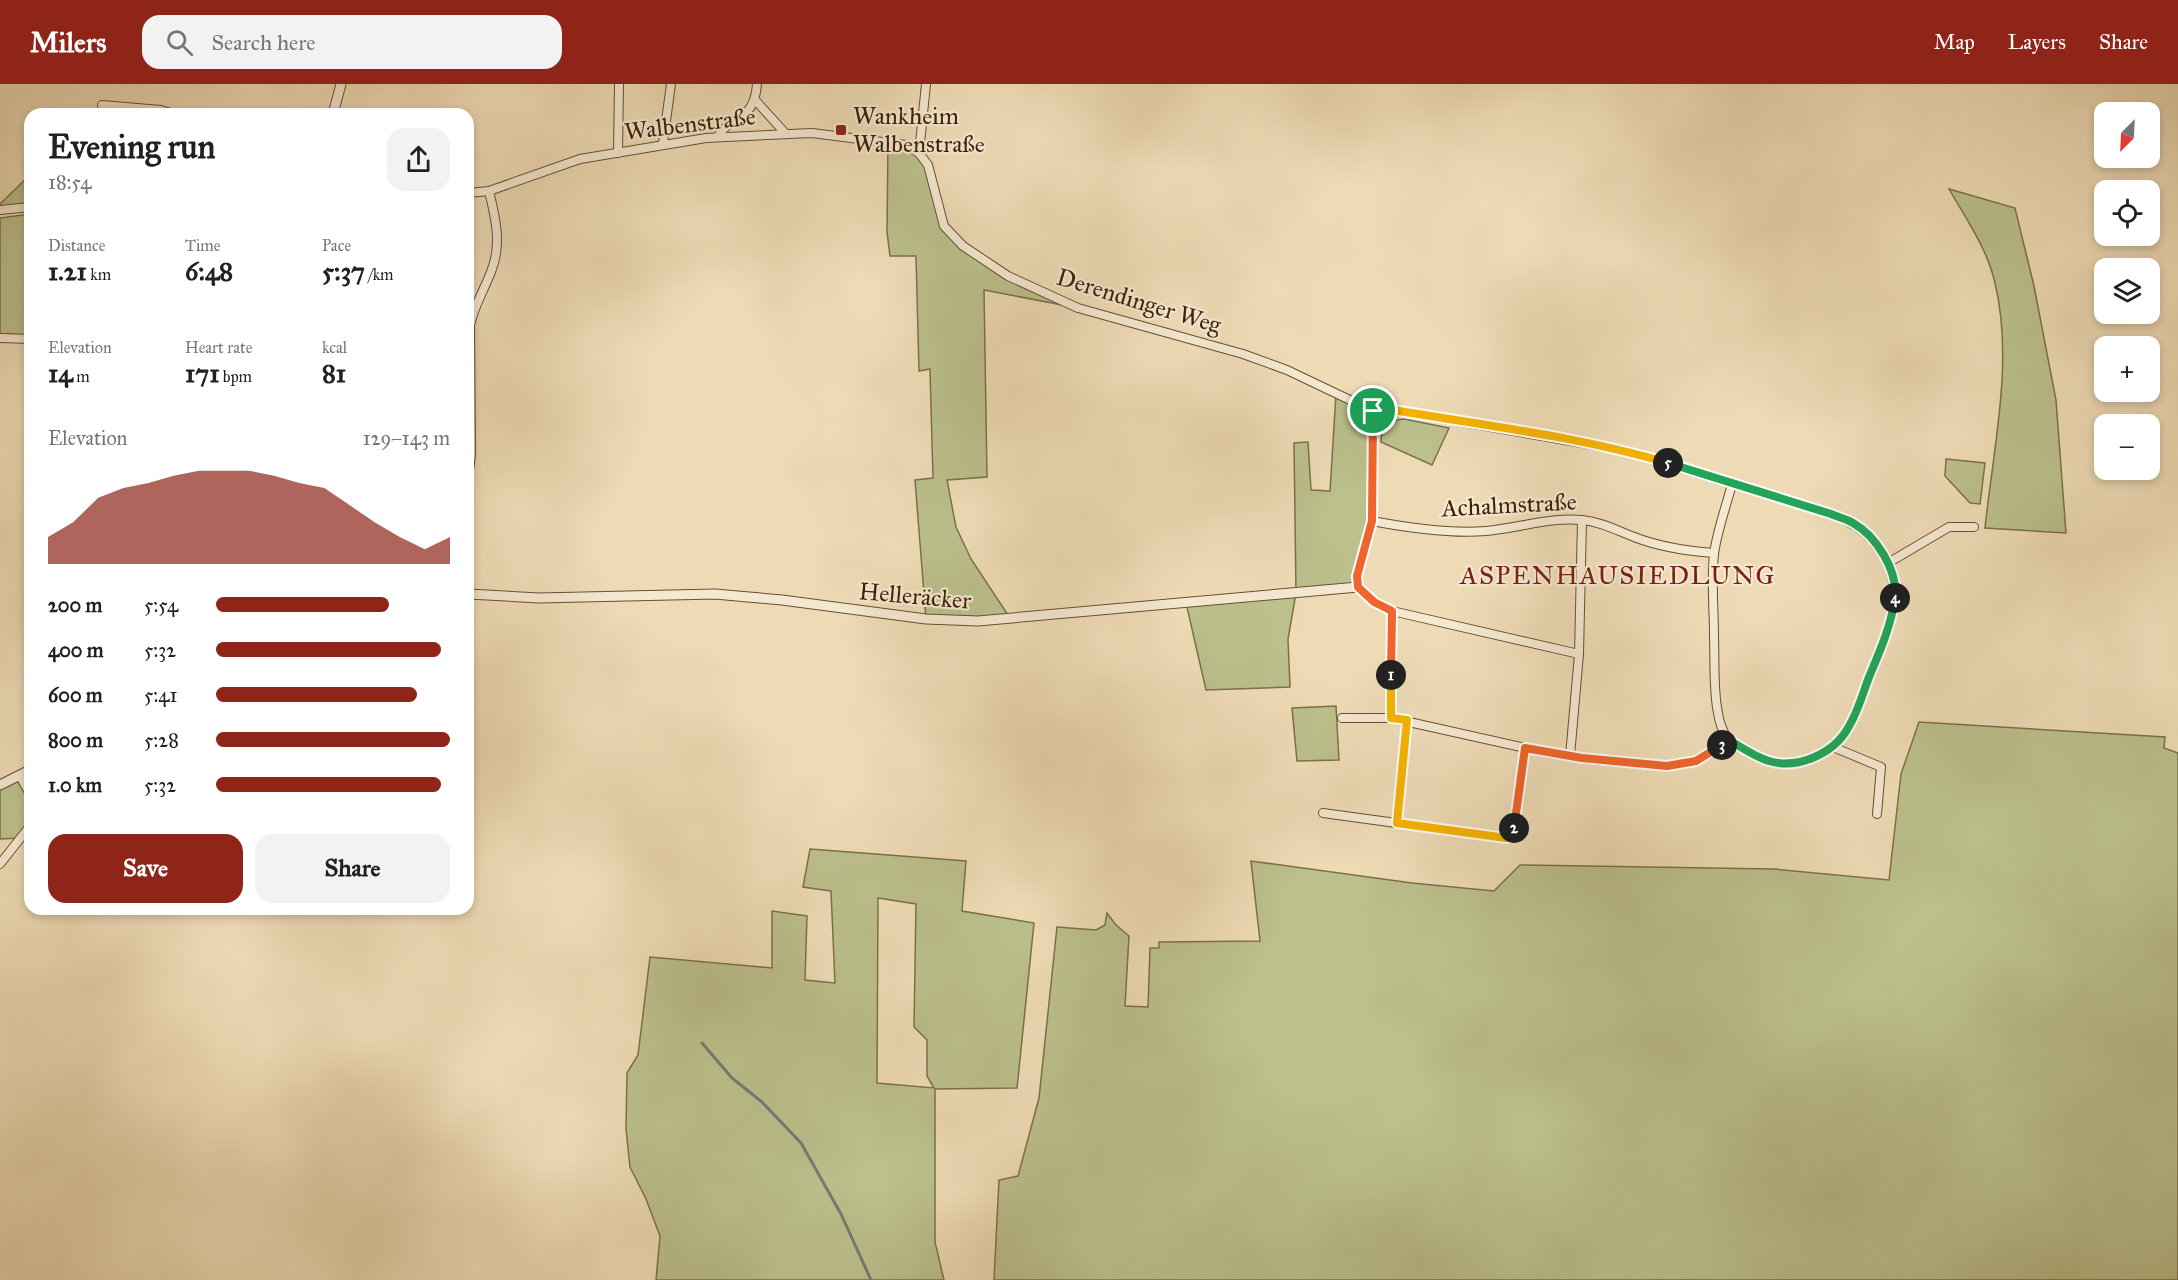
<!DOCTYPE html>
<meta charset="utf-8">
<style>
body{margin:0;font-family:"IM FELL Great Primer",serif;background:#f2f2f2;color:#202124;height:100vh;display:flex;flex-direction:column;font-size:22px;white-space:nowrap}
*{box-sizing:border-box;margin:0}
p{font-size:20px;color:#757577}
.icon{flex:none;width:33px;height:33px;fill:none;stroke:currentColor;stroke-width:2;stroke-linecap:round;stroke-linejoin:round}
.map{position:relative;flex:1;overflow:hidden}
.panel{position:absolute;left:24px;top:24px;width:450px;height:807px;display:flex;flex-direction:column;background:#fff;border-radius:18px;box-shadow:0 3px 9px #0003}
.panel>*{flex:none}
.needle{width:39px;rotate:204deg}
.fabs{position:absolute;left:2094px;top:18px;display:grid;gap:12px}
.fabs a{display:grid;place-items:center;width:66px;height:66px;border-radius:12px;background:#fff;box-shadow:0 3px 9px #0003;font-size:30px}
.pin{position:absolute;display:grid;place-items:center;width:51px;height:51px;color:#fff;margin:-26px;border:3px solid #fff;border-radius:50%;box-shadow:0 2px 6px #0007}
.km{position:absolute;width:30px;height:30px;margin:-15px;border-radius:50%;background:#222;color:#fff;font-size:16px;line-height:30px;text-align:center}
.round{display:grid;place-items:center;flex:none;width:63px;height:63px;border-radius:18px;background:#f2f2f2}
.overview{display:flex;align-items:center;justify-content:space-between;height:102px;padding:0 24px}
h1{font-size:33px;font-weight:800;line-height:45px}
.metrics{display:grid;grid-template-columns:repeat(3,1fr);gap:9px;height:102px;padding:6px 24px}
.metrics div{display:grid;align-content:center}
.metrics b{font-size:26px;font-weight:800}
.metrics small{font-size:16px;font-weight:400}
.metrics p{font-size:16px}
.chart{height:168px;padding:12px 24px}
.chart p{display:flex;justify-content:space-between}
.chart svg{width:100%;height:108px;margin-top:6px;fill:#8f2418;opacity:.7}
.cta{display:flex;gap:12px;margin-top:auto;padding:12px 24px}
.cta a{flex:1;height:69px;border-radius:18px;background:#8f2418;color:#fff;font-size:24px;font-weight:800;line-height:69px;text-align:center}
.cta a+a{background:#f2f2f2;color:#202124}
ul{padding:0 24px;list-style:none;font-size:20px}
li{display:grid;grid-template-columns:96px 72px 1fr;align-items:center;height:45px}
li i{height:15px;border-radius:8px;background:#8f2418}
header{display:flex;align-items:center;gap:36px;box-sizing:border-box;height:84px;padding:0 30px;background:#8f2418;color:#fff}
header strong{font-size:28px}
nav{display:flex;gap:33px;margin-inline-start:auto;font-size:21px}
.search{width:420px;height:54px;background:#f2f2f2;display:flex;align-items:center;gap:15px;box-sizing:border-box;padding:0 21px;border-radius:18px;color:#757577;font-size:22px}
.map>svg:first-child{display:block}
.green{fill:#bbc08c;stroke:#7c7049;stroke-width:1.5;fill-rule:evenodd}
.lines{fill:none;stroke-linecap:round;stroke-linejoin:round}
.stream{stroke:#767b70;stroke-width:3}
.minor-casing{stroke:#684e32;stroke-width:10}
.tertiary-casing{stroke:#684e32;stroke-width:11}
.minor{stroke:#f4e8d0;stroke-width:8}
.tertiary{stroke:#f4e8d0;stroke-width:9}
.split-1-casing{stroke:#fff;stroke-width:12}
.split-2-casing{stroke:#fff;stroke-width:12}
.split-3-casing{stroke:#fff;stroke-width:12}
.split-4-casing{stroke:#fff;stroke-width:12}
.split-5-casing{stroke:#fff;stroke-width:12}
.split-6-casing{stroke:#fff;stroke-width:12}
.split-1{stroke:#f0652b;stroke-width:8}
.split-2{stroke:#f5b400;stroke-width:8}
.split-3{stroke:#f0652b;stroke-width:8}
.split-4{stroke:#22a559;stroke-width:8}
.split-5{stroke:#22a559;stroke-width:8}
.split-6{stroke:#f5b400;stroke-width:8}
.poi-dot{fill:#8f2418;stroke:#f4e8d0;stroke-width:2}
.labels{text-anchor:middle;stroke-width:4.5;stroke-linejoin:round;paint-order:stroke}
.poi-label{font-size:24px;fill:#3c1f06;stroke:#f4e8d0;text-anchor:start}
.street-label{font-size:24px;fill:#3c1f06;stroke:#f4e8d0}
.neighbourhood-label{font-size:26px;letter-spacing:1.5px;fill:#7a1f14;stroke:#f4e8d0}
</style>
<header>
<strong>Milers</strong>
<div class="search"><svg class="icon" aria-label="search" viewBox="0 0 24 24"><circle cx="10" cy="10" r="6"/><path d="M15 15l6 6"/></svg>Search here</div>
<nav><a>Map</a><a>Layers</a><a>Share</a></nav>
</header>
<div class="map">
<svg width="2178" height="1196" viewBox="0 0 2178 1196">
<rect width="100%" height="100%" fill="#eedbb6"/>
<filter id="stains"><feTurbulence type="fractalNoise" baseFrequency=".00333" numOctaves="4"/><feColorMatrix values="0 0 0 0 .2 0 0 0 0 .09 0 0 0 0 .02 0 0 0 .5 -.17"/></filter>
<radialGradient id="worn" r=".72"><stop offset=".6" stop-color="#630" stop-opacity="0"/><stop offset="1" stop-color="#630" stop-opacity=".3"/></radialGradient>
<g class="green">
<path d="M888,59L906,61L928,81L944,142L963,162L1008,192L1078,224L984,206L987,393L947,396L956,443L971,475L1010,534L926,535L915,396L933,394L930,285L919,287L916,172H890L887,148Z"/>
<path d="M30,91V123L0,126V120Z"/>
<path d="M1949,105L2015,124L2034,202L2056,316L2066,449L1985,444C1993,365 2014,278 1995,199C1987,164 1966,135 1949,105Z"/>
<path d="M30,130V251L0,250V134Z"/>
<path d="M1336,310L1373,327L1372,437L1358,503L1296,509L1288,555L1290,603L1206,606L1186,519L1296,509L1294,359L1308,358L1311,406L1330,407Z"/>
<path d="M1404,335L1449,344L1432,381L1381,358C1381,342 1389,336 1404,335Z"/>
<path d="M1946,375L1985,379L1980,420L1970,419L1945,392Z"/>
<path d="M1336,622L1339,676L1297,677L1292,624Z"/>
<path d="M1919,638L2165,653L2164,664L2178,669V1196H994L999,1096L1018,1092L1039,1014L1057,843L1096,846L1105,841L1107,829L1116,841L1129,852L1125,922L1148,923L1150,864H1159V858L1260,857L1251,777L1412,799L1494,807L1520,781L1774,785L1889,796L1901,690Z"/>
<path d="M30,686V742L21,754L0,755V701Z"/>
<path d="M810,765L966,777L962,827L1034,839L1017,1004L935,1005V1158L944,1196H656L660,1152L646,1115L630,1083L626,1045L627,989L638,971L650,873L772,884V827L807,832L805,896L835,899L831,807L803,803ZM878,814L916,820L914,943L927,956V992L934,1004L877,999Z"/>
</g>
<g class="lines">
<path class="stream" d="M702,959L732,994L762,1018L801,1059L841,1130L871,1196"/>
<g class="minor-casing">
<g id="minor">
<path d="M756,17L785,49"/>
<path d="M102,21L161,26L173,30"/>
<path d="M717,53C735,27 754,38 757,0"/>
<path d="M663,59L671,0"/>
<path d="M618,69L619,0"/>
<path d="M919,69L926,0"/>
<path d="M468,109L489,107L580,75L706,54L812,49L906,61L919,69L928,81L944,142L963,162L1008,192L1078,224L1243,270L1287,286L1373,327"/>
<path d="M0,126L30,123"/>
<path d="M0,254L30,255"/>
<path d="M1373,327L1388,325L1622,366L1831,430C1856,440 1868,448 1883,471C1909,512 1884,556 1868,596C1860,618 1852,648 1832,663C1814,677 1785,685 1764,675C1752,669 1737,664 1728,655C1723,649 1719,637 1718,629C1713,605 1715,577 1714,552C1714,525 1711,497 1714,470C1717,447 1726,423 1732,400"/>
<path d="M1373,327L1372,437L1357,493L1358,503L1374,518L1392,527L1579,570"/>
<path d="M468,394L471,371L470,241C475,219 485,205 492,185C502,159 495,132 489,107"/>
<path d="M1372,437C1409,444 1449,450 1486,447C1519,444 1549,433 1582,436C1601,438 1616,446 1634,453C1660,463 1686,467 1714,469"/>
<path d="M1888,479L1949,443H1974"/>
<path d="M1342,634H1391L1548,669L1593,676L1659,681H1677L1696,677L1715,667L1729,655"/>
<path d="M1391,634L1392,527"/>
<path d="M1833,663L1881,683L1877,730"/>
<path d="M1570,672L1579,570L1582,436"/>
<path d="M20,692L30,710"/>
<path d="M1323,729L1506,754L1511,751L1514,746L1525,664"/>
<path d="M1397,739L1407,637"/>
<path d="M0,780L30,742"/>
</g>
</g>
<g class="tertiary-casing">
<g id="tertiary">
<path d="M333,30L341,0"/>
<path d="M468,510L539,514L715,510L782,516L926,535L978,537L1358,503"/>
<path d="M0,701L30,686"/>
</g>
</g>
<use href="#minor" class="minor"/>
<use href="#tertiary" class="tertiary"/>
</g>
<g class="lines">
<g class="split-1-casing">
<path id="split-1" d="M1373,327L1372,437L1357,492L1358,503L1374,518L1392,527L1391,591"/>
</g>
<g class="split-2-casing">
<path id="split-2" d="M1391,591V634L1407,636L1397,739L1506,754L1511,751L1514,744"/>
</g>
<g class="split-3-casing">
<path id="split-3" d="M1514,744L1525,664L1582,674L1667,682L1696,677L1722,661"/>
</g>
<g class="split-4-casing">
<path id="split-4" d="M1722,661L1729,656C1741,663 1755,673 1769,677C1798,686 1834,669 1848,644C1858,628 1863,609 1869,593C1880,567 1891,542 1895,514"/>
</g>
<g class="split-5-casing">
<path id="split-5" d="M1668,379L1831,430C1838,433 1846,435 1853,439C1876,452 1898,486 1895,514"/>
</g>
<g class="split-6-casing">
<path id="split-6" d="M1373,327L1388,325C1481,341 1577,352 1668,379"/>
</g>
<use href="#split-1" class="split-1"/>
<use href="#split-2" class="split-2"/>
<use href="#split-3" class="split-3"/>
<use href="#split-4" class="split-4"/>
<use href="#split-5" class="split-5"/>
<use href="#split-6" class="split-6"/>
</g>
<rect class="poi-dot" x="835" y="40" width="12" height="12" rx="3"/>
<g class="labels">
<g class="poi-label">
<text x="853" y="40">Wankheim<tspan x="853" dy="28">Walbenstraße</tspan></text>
</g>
<g class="street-label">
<text transform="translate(690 40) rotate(-7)" y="8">Walbenstraße</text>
<text transform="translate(1139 217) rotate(17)" y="8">Derendinger Weg</text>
<text transform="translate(1509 421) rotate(-3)" y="8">Achalmstraße</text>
<text transform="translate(915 512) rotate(5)" y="8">Helleräcker</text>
</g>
<g class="neighbourhood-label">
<text x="1618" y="500">ASPENHAUSIEDLUNG</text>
</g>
</g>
<rect width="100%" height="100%" filter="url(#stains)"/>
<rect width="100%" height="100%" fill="url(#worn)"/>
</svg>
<div class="fabs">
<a><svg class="needle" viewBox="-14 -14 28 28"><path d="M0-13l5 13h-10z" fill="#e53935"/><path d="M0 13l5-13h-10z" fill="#757577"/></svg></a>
<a><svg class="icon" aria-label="locate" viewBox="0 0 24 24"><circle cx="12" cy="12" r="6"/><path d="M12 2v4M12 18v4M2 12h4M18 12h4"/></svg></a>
<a><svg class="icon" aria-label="layers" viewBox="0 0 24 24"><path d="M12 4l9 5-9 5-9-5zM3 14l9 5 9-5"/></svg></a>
<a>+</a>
<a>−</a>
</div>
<div class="pin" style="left:1373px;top:327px;background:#1e9e55"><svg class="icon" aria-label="arrive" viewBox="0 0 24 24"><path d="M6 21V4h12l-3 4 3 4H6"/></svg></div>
<b class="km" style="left:1391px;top:591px">1</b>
<b class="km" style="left:1514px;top:744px">2</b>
<b class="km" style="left:1722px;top:661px">3</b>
<b class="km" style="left:1895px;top:514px">4</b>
<b class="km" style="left:1668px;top:379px">5</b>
<section class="panel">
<div class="overview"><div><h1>Evening run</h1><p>18:54</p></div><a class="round"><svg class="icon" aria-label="share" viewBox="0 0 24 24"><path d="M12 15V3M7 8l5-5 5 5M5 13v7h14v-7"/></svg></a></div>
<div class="metrics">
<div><p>Distance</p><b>1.21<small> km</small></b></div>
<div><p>Time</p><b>6:48</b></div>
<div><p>Pace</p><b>5:37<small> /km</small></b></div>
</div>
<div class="metrics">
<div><p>Elevation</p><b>14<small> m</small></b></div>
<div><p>Heart rate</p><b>171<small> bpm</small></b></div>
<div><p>kcal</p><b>81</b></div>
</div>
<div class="chart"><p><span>Elevation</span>129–143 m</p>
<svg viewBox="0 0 160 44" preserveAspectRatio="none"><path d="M0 44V33L10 27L20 17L30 13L40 11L50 8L60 6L70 6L80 6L90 8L100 11L110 13L120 20L130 27L140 33L150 38L160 33V44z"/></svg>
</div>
<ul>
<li><b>200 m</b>5:54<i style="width:74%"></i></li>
<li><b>400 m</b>5:32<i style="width:96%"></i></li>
<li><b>600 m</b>5:41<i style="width:86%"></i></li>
<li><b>800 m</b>5:28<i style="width:100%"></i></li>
<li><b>1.0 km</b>5:32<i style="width:96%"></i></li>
</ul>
<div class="cta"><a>Save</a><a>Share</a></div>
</section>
</div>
